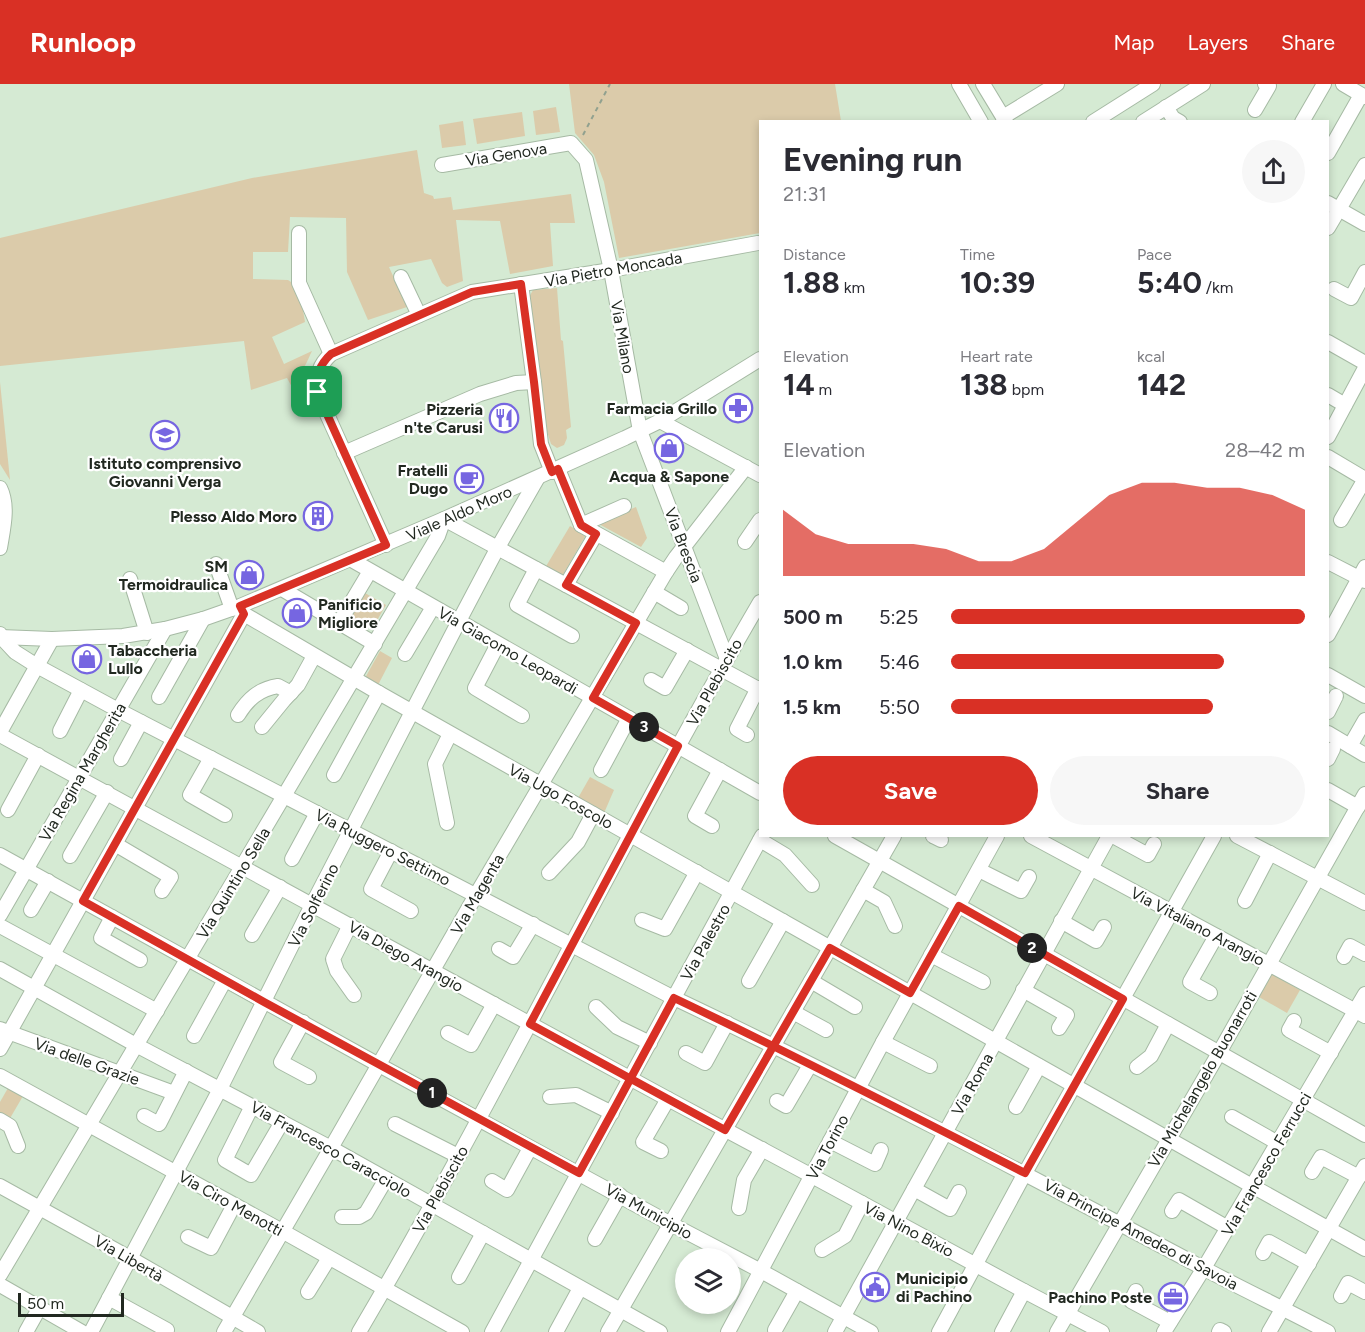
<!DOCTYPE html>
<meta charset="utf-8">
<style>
body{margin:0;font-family:Figtree,sans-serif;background:#f7f7f7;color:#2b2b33;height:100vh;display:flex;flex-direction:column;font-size:22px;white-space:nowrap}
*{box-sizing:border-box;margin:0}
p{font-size:20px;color:#7c7c81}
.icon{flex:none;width:33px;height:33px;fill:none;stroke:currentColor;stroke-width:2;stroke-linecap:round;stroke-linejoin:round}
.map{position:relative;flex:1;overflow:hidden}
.sheet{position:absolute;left:759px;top:36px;width:570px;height:717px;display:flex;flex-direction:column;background:#fff;border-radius:0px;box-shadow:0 3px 9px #0003}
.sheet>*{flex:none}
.fabs{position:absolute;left:675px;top:1164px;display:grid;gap:12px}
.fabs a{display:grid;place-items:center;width:66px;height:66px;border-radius:50%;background:#fff;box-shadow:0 3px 9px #0003;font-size:30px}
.scale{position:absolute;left:18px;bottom:15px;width:106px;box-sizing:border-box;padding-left:6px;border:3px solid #212820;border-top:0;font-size:16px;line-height:21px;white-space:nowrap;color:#212820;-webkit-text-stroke:4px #fff;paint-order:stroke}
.pin{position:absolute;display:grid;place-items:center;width:51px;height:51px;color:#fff;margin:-26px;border-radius:12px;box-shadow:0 3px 9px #0006}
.km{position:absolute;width:30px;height:30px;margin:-15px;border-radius:50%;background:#222;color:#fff;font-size:16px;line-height:30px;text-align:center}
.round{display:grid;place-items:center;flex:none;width:63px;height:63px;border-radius:32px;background:#f7f7f7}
.summary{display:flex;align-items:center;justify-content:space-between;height:102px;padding:0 24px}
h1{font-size:33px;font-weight:700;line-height:45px}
.metrics{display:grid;grid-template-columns:repeat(3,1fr);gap:9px;height:102px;padding:6px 24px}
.metrics div{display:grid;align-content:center}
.metrics b{font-size:30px;font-weight:700}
.metrics small{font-size:16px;font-weight:400}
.metrics p{font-size:16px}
.chart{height:168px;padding:12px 24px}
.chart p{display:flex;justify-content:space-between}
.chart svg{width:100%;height:108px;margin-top:6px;fill:#d93025;opacity:.7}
.cta{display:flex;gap:12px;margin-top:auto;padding:12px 24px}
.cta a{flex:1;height:69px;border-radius:36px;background:#d93025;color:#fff;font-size:24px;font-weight:700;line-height:69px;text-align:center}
.cta a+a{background:#f7f7f7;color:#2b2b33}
ul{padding:0 24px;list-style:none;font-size:20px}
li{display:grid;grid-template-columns:96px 72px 1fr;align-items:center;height:45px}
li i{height:15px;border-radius:8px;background:#d93025}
header{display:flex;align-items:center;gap:36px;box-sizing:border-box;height:84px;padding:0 30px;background:#d93025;color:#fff}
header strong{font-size:28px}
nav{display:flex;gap:33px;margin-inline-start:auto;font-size:21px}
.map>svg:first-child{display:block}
.green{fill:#dbcbaa}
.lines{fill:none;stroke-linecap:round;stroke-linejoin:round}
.minor-casing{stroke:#a6baa4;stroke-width:16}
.path{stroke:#91a18f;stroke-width:2;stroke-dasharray:4.5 4.5;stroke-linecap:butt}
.minor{stroke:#fff;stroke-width:14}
.route-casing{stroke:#fff;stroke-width:12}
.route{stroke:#d93025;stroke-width:8}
.labels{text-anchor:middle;stroke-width:4.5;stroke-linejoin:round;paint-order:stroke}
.street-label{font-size:16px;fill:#212820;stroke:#fff}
.poi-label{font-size:16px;font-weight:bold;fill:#212820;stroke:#fff;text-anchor:end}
</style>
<header>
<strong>Runloop</strong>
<nav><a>Map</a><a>Layers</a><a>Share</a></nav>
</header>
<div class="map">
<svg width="1365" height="1248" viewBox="0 0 1365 1248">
<rect width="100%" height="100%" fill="#d5ead3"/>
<g class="green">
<path d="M569,0H835L841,37L760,38V149L619,174L604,98L594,71L575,49Z"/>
<path d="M556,23L560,48L536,51L533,27Z"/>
<path d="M522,28L525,52L477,60L473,35Z"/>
<path d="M463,37L466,61L442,64L439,41Z"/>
<path d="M417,66L424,109L433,112L434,115L451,113L453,126L571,110L575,139H550L553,182L510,190L500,137L456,136L463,197L447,203L442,199L431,175L389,183L407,223L368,236L347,188L346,134L290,133L288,168H253V195L288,196L291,198L303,226L305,238L272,253L284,280L312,267C307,277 303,290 292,295L295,302L300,300L302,301L293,305L287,294L251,306L244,257L0,282V154L252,94Z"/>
<path d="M557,204L561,256L563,257L571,343L566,346L567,354L564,361L557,364L551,360L545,341L544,318L528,220V215L533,206Z"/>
<path d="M0,298L10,396L0,380Z"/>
<path d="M636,423L647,454L641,463L597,439Z"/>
<path d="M570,442L586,451L561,494L545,484Z"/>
<path d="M365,509L386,521L372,545L351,534Z"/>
<path d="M380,567L392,574L378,601L365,594Z"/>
<path d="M590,693L614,706L604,729L578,714Z"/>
<path d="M1272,890L1300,906L1287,929L1259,913Z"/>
<path d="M8,1004L23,1012L9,1036L0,1031V1018Z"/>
</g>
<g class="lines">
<g class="minor-casing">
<g id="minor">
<path d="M959,0L981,38"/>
<path d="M983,0L1006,38"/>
<path d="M1343,0L1365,13"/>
<path d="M1166,23L1173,34L1180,38"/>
<path d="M1255,26L1269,2L1265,0"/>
<path d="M1003,33L1057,0"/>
<path d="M1093,38L1153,0"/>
<path d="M1143,38L1203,0"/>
<path d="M1302,38L1324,0"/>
<path d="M1328,69L1361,11"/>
<path d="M442,81L571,59L586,76L611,186L640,347L727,575"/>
<path d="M1328,119L1365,140"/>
<path d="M1328,144L1365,81"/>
<path d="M299,149V199L331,270"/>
<path d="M401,193L419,231"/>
<path d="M521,200L534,298L541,360L552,388"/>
<path d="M1334,205L1351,214L1365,188"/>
<path d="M1328,258L1365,279"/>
<path d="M1328,311L1345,321"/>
<path d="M660,337L760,391"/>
<path d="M1328,353L1365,284"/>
<path d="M344,369L480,310L516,299L534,298"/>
<path d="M1328,373L1365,395"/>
<path d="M558,385L581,441L666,488"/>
<path d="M0,404C9,422 3,445 0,464"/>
<path d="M1341,436L1365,395"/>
<path d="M581,441L624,422"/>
<path d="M745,458L760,436"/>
<path d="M386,461L317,308C316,292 319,281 331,270L472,208L611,186L758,159"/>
<path d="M350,475L760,709"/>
<path d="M1328,478L1365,497"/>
<path d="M216,480L232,525"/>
<path d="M536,485L517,521L572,552"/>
<path d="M130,495L147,549"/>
<path d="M566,501L596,450"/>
<path d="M282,505L375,560"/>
<path d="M654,508L681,524"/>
<path d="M244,530L379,609L1245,1098L1365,1165"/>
<path d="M339,539L370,487"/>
<path d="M0,550L2,554L15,568L37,582L118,626L674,914C853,999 1028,1091 1203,1184C1244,1206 1287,1226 1328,1248"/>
<path d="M1328,551L1365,483"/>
<path d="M0,553L52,555L123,552L165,545L203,535L240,522L444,435L625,354L660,337L760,275"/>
<path d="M498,560L475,604L522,632"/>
<path d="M405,570L433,523"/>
<path d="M1328,591L1365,612"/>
<path d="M651,596L665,604L687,566"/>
<path d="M159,613L203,535"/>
<path d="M1328,628L1336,612"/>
<path d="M238,631C248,615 259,605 278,602L291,609"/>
<path d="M262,643L284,616L298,601L314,572"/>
<path d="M60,647L81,606"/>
<path d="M0,648L52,555"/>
<path d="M1328,649L1365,671"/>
<path d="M0,651L668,1015L812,1092L1024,1207L1102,1248"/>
<path d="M747,651L737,645L758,604"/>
<path d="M1350,662L1365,636"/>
<path d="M211,674L190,711L225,731"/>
<path d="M121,675L141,638"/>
<path d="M1328,675L1333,665"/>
<path d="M601,686L629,634"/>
<path d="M334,691L379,609"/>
<path d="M1328,706L1358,723"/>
<path d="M8,726L38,671"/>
<path d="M447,739L435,680L450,650"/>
<path d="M712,742L695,732L720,686"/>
<path d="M835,752L1365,1051"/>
<path d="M933,752L941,756"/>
<path d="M1031,752L1365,932"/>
<path d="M1113,752L1148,771L1154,760"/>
<path d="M1237,752L1365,819"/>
<path d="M760,756L785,771L812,801"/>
<path d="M115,760L171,793L162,807"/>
<path d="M391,767L371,805L411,827"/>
<path d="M0,771L379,981L671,1140L761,1187L871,1248"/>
<path d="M70,772L107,708"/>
<path d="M292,775L317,729"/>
<path d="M979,786L1021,807L1029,793"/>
<path d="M549,789L578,758L593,730"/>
<path d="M863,806L884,818L895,842"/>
<path d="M1245,817L1270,769"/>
<path d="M31,826L48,797"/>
<path d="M0,831L165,545"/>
<path d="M112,833L101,854L140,876"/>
<path d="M642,836L665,845L697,788"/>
<path d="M1061,837L1096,857L1104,843"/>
<path d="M350,841L333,875L337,887L354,911"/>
<path d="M0,842L157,927"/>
<path d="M252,851L280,803"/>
<path d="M499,865L513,873L533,840"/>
<path d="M931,871L983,898"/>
<path d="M1344,873L1350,862L1365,870"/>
<path d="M0,885L136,961L331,1064L660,1248"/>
<path d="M749,897L783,837"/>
<path d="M811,897L855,923"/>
<path d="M1023,906L1067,931L1059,944"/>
<path d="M1210,909L1190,898L1216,852"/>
<path d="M596,923L617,943L650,959"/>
<path d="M793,928L826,946"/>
<path d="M1294,937L1289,946L1331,969"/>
<path d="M303,938L281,978L309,993"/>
<path d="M0,945L174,1009"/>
<path d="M448,949L471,961L494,920"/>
<path d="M194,952L225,896"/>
<path d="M883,958L930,982"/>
<path d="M0,965L244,530"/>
<path d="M686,969L705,979L727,939"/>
<path d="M1137,983L1151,972L1168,940"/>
<path d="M0,992L282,1147L462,1248"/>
<path d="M550,1013L576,1011L612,1029"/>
<path d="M777,1017L786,1022L810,981"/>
<path d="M252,1022L225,1076L251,1091L282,1038"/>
<path d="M1016,1023L1039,982"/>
<path d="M144,1032L159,1040L186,987"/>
<path d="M1232,1033L1278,1059"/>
<path d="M0,1036L10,1042L18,1062"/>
<path d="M395,1040L458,1072"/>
<path d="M830,1057L875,1080L881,1066"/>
<path d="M661,1067L643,1058L668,1015"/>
<path d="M1312,1088L1321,1073L1359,1093"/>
<path d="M492,1097L507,1106L530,1064"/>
<path d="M0,1102L130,1174L258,1248"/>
<path d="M914,1105L950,1125L959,1108"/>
<path d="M739,1124L744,1096L762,1065"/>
<path d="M1172,1127L1179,1116L1228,1144"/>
<path d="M342,1133H359L366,1129L386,1095"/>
<path d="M188,1153L211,1164L234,1121"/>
<path d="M595,1155L620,1111"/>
<path d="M822,1166L845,1152L862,1119"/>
<path d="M1263,1169L1269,1158L1309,1180"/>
<path d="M0,1191L438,452L444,435L760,606"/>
<path d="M459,1193L483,1149"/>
<path d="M0,1201L82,1248"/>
<path d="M1136,1207L1131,1217L1170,1238"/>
<path d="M308,1208L329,1174"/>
<path d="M1341,1212L1348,1199L1365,1208"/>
<path d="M109,1214L167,1246"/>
<path d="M775,1246L797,1207"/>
<path d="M26,1248L40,1223"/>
<path d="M91,1248L220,1005L312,821L459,537L497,465L537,395"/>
<path d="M224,1248L331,1064L476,811L666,488L676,473L746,383"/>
<path d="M359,1248C500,1009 620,757 760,518"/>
<path d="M492,1248L762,752"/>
<path d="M556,1248L580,1204"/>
<path d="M608,1248L830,864L894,752"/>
<path d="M728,1248L883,958L997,752"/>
<path d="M835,1248L1109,752"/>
<path d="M939,1248L1025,1089L1214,752"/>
<path d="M1002,1248L1024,1207"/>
<path d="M1057,1248L1219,969L1365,710"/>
<path d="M1164,1248L1204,1184L1365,910"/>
<path d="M1219,1248L1220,1246L1224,1248"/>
<path d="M1269,1248L1365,1082"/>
</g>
</g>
<path class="path" d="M583,51L610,0"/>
<use href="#minor" class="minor"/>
</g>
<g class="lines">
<g class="route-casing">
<path id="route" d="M317,308L386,461L240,522L244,530L83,817L264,918L579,1089C611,1031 643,972 674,914C792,970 909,1030 1025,1089L1123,915L959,822L910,909L830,864C795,925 760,985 725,1046C660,1011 595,975 530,940L678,662L593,614L636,539L566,501L596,450L581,441L558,385L552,388L541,360L534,298L521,200L472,208L331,270C319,281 316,292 317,308"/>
</g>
<use href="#route" class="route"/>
</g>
<defs>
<g id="pharmacy-ring" transform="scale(1.5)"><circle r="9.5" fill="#fff" stroke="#7666e1" stroke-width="1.5"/><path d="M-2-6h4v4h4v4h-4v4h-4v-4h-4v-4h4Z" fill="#7666e1"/></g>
<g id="restaurant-ring" transform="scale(1.5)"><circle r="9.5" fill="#fff" stroke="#7666e1" stroke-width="1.5"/><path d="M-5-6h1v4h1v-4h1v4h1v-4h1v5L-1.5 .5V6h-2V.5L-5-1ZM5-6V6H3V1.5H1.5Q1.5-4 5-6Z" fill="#7666e1"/></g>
<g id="school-ring" transform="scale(1.5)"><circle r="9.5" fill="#fff" stroke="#7666e1" stroke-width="1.5"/><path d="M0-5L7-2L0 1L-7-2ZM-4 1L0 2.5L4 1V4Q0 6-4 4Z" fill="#7666e1"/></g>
<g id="shop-ring" transform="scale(1.5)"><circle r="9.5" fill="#fff" stroke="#7666e1" stroke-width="1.5"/><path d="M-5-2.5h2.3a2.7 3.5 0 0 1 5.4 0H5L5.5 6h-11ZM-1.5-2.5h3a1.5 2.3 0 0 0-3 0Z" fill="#7666e1"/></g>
<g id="cafe-ring" transform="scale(1.5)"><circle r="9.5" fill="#fff" stroke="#7666e1" stroke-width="1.5"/><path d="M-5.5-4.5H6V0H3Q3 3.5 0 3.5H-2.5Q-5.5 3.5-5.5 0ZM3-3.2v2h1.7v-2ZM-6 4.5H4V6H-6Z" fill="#7666e1"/></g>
<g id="building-ring" transform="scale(1.5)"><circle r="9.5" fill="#fff" stroke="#7666e1" stroke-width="1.5"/><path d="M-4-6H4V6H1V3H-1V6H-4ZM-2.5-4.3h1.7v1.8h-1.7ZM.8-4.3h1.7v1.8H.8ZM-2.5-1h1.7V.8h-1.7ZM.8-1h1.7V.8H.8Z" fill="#7666e1"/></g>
<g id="civic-ring" transform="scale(1.5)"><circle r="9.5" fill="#fff" stroke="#7666e1" stroke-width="1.5"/><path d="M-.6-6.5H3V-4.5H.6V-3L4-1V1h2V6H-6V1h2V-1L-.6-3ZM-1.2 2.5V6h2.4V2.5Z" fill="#7666e1"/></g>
<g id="office-ring" transform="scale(1.5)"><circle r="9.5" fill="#fff" stroke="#7666e1" stroke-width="1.5"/><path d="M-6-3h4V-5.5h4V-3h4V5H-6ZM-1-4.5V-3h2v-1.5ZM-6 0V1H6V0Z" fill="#7666e1"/></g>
</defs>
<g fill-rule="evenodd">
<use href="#pharmacy-ring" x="738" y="324"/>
<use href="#restaurant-ring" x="504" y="334"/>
<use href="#school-ring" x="165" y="351"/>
<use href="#shop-ring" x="669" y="364"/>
<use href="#cafe-ring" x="469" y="395"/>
<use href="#building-ring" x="318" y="432"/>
<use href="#shop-ring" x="249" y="491"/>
<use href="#shop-ring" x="297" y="529"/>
<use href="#shop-ring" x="87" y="575"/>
<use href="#civic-ring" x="875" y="1203"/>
<use href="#office-ring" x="1173" y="1213"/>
</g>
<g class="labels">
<g class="street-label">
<text transform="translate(506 70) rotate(-9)" y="6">Via Genova</text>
<text transform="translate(613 185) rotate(-10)" y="6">Via Pietro Moncada</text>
<text transform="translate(623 253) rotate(80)" y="6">Via Milano</text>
<text transform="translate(459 429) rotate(-24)" y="6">Viale Aldo Moro</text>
<text transform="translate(684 461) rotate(69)" y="6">Via Brescia</text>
<text transform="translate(508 566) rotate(30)" y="6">Via Giacomo Leopardi</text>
<text transform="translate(714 598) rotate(-61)" y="6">Via Plebiscito</text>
<text transform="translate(82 688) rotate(-60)" y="6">Via Regina Margherita</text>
<text transform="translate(561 712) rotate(29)" y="6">Via Ugo Foscolo</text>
<text transform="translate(383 763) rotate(27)" y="6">Via Ruggero Settimo</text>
<text transform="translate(233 799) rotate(-59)" y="6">Via Quintino Sella</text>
<text transform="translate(477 810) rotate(-60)" y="6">Via Magenta</text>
<text transform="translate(313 821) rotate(-63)" y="6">Via Solferino</text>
<text transform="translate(1198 842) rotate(28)" y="6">Via Vitaliano Arangio</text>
<text transform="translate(705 858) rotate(-61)" y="6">Via Palestro</text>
<text transform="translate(406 872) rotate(29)" y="6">Via Diego Arangio</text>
<text transform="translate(87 977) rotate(20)" y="6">Via delle Grazie</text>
<text transform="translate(1202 995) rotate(-60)" y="6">Via Michelangelo Buonarroti</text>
<text transform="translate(972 1000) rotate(-61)" y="6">Via Roma</text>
<text transform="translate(827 1063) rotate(-62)" y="6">Via Torino</text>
<text transform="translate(331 1065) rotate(29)" y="6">Via Francesco Caracciolo</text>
<text transform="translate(1266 1080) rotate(-60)" y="6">Via Francesco Ferrucci</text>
<text transform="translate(440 1105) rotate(-61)" y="6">Via Plebiscito</text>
<text transform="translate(231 1119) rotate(29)" y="6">Via Ciro Menotti</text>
<text transform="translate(649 1127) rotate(29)" y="6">Via Municipio</text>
<text transform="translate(909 1145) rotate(28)" y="6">Via Nino Bixio</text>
<text transform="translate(1141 1150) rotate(28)" y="6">Via Principe Amedeo di Savoia</text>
<text transform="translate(129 1174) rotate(30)" y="6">Via Libertà</text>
</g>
<g class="poi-label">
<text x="717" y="330">Farmacia Grillo</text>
<text x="483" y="331">Pizzeria<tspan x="483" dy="18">n'te Carusi</tspan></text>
<text x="165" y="385" text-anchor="middle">Istituto comprensivo<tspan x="165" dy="18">Giovanni Verga</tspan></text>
<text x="448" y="392">Fratelli<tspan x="448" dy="18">Dugo</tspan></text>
<text x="669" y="398" text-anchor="middle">Acqua &amp; Sapone</text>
<text x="297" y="438">Plesso Aldo Moro</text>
<text x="228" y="488">SM<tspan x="228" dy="18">Termoidraulica</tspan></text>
<text x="318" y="526" text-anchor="start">Panificio<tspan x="318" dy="18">Migliore</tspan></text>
<text x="108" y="572" text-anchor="start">Tabaccheria<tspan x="108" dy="18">Lullo</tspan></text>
<text x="896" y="1200" text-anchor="start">Municipio<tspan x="896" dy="18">di Pachino</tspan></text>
<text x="1152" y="1219">Pachino Poste</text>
</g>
</g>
</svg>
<div class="fabs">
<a><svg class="icon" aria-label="layers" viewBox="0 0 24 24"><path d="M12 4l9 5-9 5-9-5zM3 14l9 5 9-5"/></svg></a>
</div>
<div class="scale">50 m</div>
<div class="pin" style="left:317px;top:308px;background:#1e9e55"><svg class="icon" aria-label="arrive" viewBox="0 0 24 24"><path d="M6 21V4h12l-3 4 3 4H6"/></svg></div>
<b class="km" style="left:432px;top:1009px">1</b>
<b class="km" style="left:1032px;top:864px">2</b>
<b class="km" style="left:644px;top:643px">3</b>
<section class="sheet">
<div class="summary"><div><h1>Evening run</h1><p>21:31</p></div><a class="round"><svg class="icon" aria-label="share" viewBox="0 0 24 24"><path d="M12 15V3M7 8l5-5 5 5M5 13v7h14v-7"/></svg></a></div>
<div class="metrics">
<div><p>Distance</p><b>1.88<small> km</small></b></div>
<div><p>Time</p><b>10:39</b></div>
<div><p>Pace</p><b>5:40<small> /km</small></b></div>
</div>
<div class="metrics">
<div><p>Elevation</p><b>14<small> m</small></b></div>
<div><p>Heart rate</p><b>138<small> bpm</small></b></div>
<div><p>kcal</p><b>142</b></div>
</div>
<div class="chart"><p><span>Elevation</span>28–42 m</p>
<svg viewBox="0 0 160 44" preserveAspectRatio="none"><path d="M0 44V17L10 27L20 31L30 31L40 31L50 33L60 38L70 38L80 33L90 22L100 11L110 6L120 6L130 8L140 8L150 11L160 17V44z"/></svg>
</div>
<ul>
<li><b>500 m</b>5:25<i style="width:100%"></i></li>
<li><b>1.0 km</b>5:46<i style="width:77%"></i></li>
<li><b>1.5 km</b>5:50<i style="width:74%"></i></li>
</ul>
<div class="cta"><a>Save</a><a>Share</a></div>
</section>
</div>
